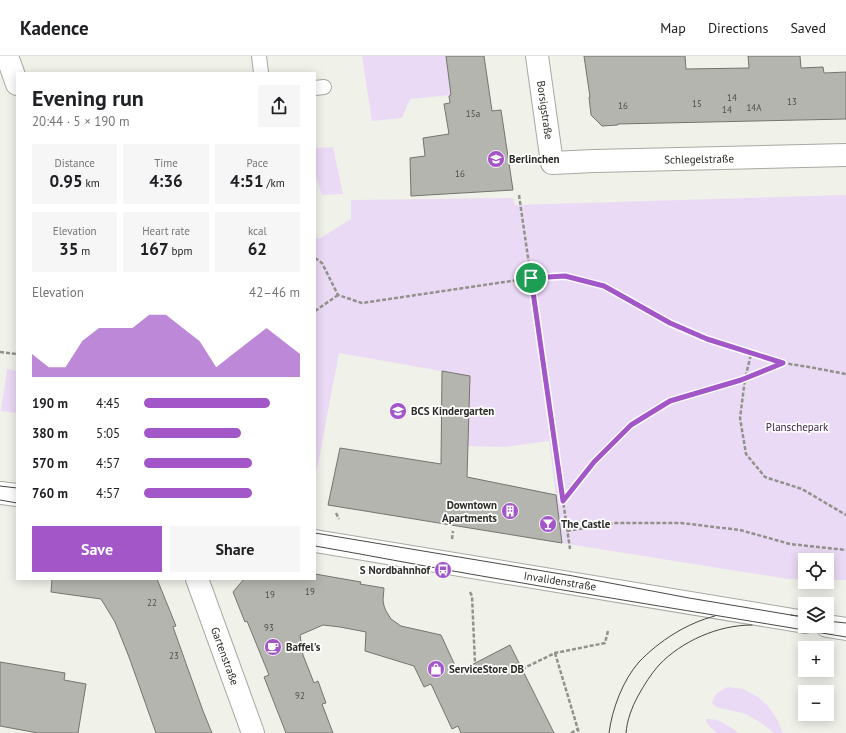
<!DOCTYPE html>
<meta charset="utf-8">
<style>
body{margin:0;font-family:"PT Sans",sans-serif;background:#f6f6f6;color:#202124;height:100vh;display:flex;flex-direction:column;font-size:15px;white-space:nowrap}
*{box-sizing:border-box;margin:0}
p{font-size:13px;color:#757577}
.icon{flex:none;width:22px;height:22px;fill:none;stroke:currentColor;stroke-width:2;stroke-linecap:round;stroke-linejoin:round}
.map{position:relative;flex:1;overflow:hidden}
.sheet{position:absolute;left:16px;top:16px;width:300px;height:508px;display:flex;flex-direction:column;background:#fff;border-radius:0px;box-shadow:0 2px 10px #0003}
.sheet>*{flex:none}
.tools{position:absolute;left:798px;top:497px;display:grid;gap:8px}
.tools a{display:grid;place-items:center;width:36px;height:36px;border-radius:0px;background:#fff;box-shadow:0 2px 10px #0003;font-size:20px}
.pin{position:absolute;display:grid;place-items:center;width:34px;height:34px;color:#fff;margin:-17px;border:2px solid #fff;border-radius:50%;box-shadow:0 1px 4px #0007}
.round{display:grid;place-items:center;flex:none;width:42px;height:42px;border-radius:0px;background:#f6f6f6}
.summary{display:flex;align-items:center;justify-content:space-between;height:68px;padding:0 16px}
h1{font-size:22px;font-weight:600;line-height:30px}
.metrics{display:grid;grid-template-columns:repeat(3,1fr);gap:6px;height:68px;padding:4px 16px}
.metrics div{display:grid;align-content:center;border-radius:0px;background:#f6f6f6;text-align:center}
.metrics b{font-size:17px;font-weight:600}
.metrics small{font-size:11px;font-weight:400}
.metrics p{font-size:11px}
.chart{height:112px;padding:8px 16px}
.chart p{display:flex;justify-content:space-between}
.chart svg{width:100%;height:72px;margin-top:4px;fill:#a256c8;opacity:.7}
.cta{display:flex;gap:8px;margin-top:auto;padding:8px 16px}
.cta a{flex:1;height:46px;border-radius:0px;background:#a256c8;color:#fff;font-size:16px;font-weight:600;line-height:46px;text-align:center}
.cta a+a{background:#f6f6f6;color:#202124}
ul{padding:0 16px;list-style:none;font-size:13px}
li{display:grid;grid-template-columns:64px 48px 1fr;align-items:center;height:30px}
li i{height:10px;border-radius:5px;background:#a256c8}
header{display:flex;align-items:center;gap:24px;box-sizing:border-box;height:56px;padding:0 20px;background:#fff;border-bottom:1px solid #e0e0e0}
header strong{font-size:19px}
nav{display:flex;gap:22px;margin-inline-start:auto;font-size:14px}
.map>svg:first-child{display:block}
.green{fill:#ebdaf5}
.building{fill:#b4b5ae;stroke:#74756e}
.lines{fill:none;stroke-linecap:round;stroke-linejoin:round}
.lane-casing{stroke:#a8a9a2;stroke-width:16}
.street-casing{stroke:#a8a9a2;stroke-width:24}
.secondary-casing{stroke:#a8a9a2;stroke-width:24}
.path{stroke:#91928c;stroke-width:2.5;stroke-dasharray:4 2;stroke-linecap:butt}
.lane{stroke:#fff;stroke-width:14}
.street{stroke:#fff;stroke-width:22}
.secondary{stroke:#fff;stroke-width:22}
.tram{stroke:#484844;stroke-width:1}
.route-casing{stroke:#fff;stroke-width:8}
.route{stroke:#a256c8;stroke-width:5}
.labels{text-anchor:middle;stroke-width:3.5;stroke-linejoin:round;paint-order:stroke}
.number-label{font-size:9px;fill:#4d4e4a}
.street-label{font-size:11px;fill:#2b2b28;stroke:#fffffe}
.poi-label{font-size:11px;font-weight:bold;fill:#2b2b28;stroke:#fffffe;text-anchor:start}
.park-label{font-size:11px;fill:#3e224c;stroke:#fffffe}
</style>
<header>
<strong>Kadence</strong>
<nav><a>Map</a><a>Directions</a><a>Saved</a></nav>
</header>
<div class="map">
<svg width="846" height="677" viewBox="0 0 846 677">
<rect width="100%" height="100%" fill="#f0f1e9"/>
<g class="green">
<path d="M362,0H446L451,39L410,43L402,62L372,65Z"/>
<path d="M333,91L343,138L322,139L315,118V92Z"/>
<path d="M846,139V524H827V504H805V523H788L562,487L549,385L505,391L468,390L470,320L339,297L315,424V180L319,183L351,163V144L513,142L515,149Z"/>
<path d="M7,313L17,315V357L1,355Z"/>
<path d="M728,631C735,632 743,632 749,636C766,644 777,660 783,677H774L760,666L746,658L716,651L712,647C715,637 719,635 728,631Z"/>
<path d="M706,663C719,662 729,670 739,677H717C713,673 706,669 706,663Z"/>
</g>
<g class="building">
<path d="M446,0H484L492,55L501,54L513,134L411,140L410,102L425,100L423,82L449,78L444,48L450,47L449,40L451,39Z"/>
<path d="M584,0H685L686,13L749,12L748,0H800L801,12L823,11L824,17L846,16V63L618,68V69L602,70L591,59L589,41H590Z"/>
<path d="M442,315L470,320L467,421L556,439L562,487L328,449L340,392L441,408Z"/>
<path d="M315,518L361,526L360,528L384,532L383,544L384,550L386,555L391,563L401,570L441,579L458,616L510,589L554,677H461L458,670L452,673L431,628L424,631L414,610L365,595L366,576L340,571L323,569L300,579L303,599L314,627L318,625L326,647L322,648L333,677H286L264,621L269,619L247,565L245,566L233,536L244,523H315Z"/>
<path d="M52,523H157L176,570L173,571L203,655L212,677H156L129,601L115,566L101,543L51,536Z"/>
<path d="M0,606L65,617L64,624L86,628L78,677H38L0,670Z"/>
</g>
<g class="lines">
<g class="lane-casing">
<g id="lane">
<path d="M259,0L261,17"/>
<path d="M315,32L324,31"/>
</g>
</g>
<g class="street-casing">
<g id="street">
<path d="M7,0L17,28"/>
<path d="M537,0L552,107L594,105L846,99"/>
<path d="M197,523L204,542L253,677"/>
</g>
</g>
<g class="secondary-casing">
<g id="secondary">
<path d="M0,437L17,439"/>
<path d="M315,485L805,566"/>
<path d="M827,570L846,573"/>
</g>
</g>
<g class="path">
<path d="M519,139L570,493"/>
<path d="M315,202L322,207L338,239L362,247L525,223L565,220L604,230L670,267L707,283L783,307L809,311L846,318"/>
<path d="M315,255L338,239"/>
<path d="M0,296L17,298"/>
<path d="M782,307L745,323L740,362L746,398L765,421L802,433L846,459"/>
<path d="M564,445L594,406L631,369L670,345L745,323L751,298"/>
<path d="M336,457L339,463"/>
<path d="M567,475L616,467H681L740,474L790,488L846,494"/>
<path d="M452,483L453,475"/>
<path d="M470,536L472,540L475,607"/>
<path d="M555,597L579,677"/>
<path d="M522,613L555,597L605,587L608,575"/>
<path d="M571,677L578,673"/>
</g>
<use href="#lane" class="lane"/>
<use href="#street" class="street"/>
<use href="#secondary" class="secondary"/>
<g class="tram">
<path d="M0,430L17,432"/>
<path d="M0,444L17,447"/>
<path d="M315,477L573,520L689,542L797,560"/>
<path d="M315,490C367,499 418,509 470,518C595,540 721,560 846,581"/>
<path d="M791,559L805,561"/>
<path d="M827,565L846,567"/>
<path d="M609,677C612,653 623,624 639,606C659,585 687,567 715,560"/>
<path d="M626,677C627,664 632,651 638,640C644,629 651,618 659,609C682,585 718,569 752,569"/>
</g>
</g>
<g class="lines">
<g class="route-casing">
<path id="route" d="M565,220L604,230L670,267L707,283L783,307L741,324L670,345L631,369L594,406L563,445L531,222Z"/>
</g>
<use href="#route" class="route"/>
</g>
<defs>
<g id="school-disc" transform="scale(0.9)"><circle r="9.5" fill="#a256c8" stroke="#fffffe"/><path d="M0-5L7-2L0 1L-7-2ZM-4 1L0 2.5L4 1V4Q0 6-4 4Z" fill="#fff"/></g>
<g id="building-disc" transform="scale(0.9)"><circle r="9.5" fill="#a256c8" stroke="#fffffe"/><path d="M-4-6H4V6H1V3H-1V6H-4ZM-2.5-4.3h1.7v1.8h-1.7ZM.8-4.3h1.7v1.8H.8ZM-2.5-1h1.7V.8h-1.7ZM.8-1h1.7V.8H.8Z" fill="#fff"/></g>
<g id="bar-disc" transform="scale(0.9)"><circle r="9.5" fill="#a256c8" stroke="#fffffe"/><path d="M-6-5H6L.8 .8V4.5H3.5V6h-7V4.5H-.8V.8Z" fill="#fff"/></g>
<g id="bus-disc" transform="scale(0.9)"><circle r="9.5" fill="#a256c8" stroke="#fffffe"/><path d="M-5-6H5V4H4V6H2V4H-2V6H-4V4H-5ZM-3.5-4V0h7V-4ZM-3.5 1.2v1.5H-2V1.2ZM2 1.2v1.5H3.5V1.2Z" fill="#fff"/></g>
<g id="cafe-disc" transform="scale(0.9)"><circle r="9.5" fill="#a256c8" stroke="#fffffe"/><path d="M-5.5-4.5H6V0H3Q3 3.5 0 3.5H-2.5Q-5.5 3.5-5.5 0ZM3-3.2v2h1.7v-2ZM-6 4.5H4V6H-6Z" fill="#fff"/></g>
<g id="shop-disc" transform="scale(0.9)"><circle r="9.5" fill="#a256c8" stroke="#fffffe"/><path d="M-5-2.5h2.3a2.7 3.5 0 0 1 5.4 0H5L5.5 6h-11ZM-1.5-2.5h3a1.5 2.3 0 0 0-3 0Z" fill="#fff"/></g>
</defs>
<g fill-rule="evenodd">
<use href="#school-disc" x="496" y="103"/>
<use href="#school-disc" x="398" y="355"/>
<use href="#building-disc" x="510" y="455"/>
<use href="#bar-disc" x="548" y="468"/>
<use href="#bus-disc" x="443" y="514"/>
<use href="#cafe-disc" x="273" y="591"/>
<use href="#shop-disc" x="436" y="613"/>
</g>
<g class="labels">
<g class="number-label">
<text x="732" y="45">14</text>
<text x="792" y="49">13</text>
<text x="697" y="51">15</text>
<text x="623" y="53">16</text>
<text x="754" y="55">14A</text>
<text x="727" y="57">14</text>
<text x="473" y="61">15a</text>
<text x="460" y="121">16</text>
<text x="310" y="539">19</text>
<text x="270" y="542">19</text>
<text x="152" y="550">22</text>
<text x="269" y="575">93</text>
<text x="174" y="603">23</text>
<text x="300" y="643">92</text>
</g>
<g class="street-label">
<text transform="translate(545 54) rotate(82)" y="4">Borsigstraße</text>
<text transform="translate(699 103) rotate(-1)" y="4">Schlegelstraße</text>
<text transform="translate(560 525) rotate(9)" y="4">Invalidenstraße</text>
<text transform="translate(225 600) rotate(70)" y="4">Gartenstraße</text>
</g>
<g class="poi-label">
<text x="509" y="107">Berlinchen</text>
<text x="411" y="359">BCS Kindergarten</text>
<text x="497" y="453" text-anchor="end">Downtown<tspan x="497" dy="13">Apartments</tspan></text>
<text x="561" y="472">The Castle</text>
<text x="430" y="518" text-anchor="end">S Nordbahnhof</text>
<text x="286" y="595">Baffel's</text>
<text x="449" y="617">ServiceStore DB</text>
</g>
<g class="park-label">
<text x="797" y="375">Planschepark</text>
</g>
</g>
</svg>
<div class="tools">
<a><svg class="icon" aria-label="locate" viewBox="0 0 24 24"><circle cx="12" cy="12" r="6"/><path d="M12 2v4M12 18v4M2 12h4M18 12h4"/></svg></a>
<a><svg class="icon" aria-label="layers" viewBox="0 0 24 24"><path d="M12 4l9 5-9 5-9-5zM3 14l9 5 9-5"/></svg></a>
<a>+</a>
<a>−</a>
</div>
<div class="pin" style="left:531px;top:222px;background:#1e9e55"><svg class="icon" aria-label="arrive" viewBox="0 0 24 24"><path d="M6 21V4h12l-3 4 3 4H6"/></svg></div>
<section class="sheet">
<div class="summary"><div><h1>Evening run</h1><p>20:44 · 5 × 190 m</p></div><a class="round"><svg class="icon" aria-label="share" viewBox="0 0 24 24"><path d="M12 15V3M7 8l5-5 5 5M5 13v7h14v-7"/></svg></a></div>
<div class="metrics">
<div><p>Distance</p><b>0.95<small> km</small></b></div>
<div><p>Time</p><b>4:36</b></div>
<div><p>Pace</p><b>4:51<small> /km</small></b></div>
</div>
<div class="metrics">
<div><p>Elevation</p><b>35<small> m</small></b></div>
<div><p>Heart rate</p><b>167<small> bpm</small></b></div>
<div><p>kcal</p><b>62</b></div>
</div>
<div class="chart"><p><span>Elevation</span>42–46 m</p>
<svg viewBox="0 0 160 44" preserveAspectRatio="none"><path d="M0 44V30L10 38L20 38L30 22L40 14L50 14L60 14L70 6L80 6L90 14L100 22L110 38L120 30L130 22L140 14L150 22L160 30V44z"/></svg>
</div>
<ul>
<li><b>190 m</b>4:45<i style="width:81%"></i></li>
<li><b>380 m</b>5:05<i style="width:62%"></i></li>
<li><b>570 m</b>4:57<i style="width:69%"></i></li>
<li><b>760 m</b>4:57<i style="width:69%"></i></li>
</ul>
<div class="cta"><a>Save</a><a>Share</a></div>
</section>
</div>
